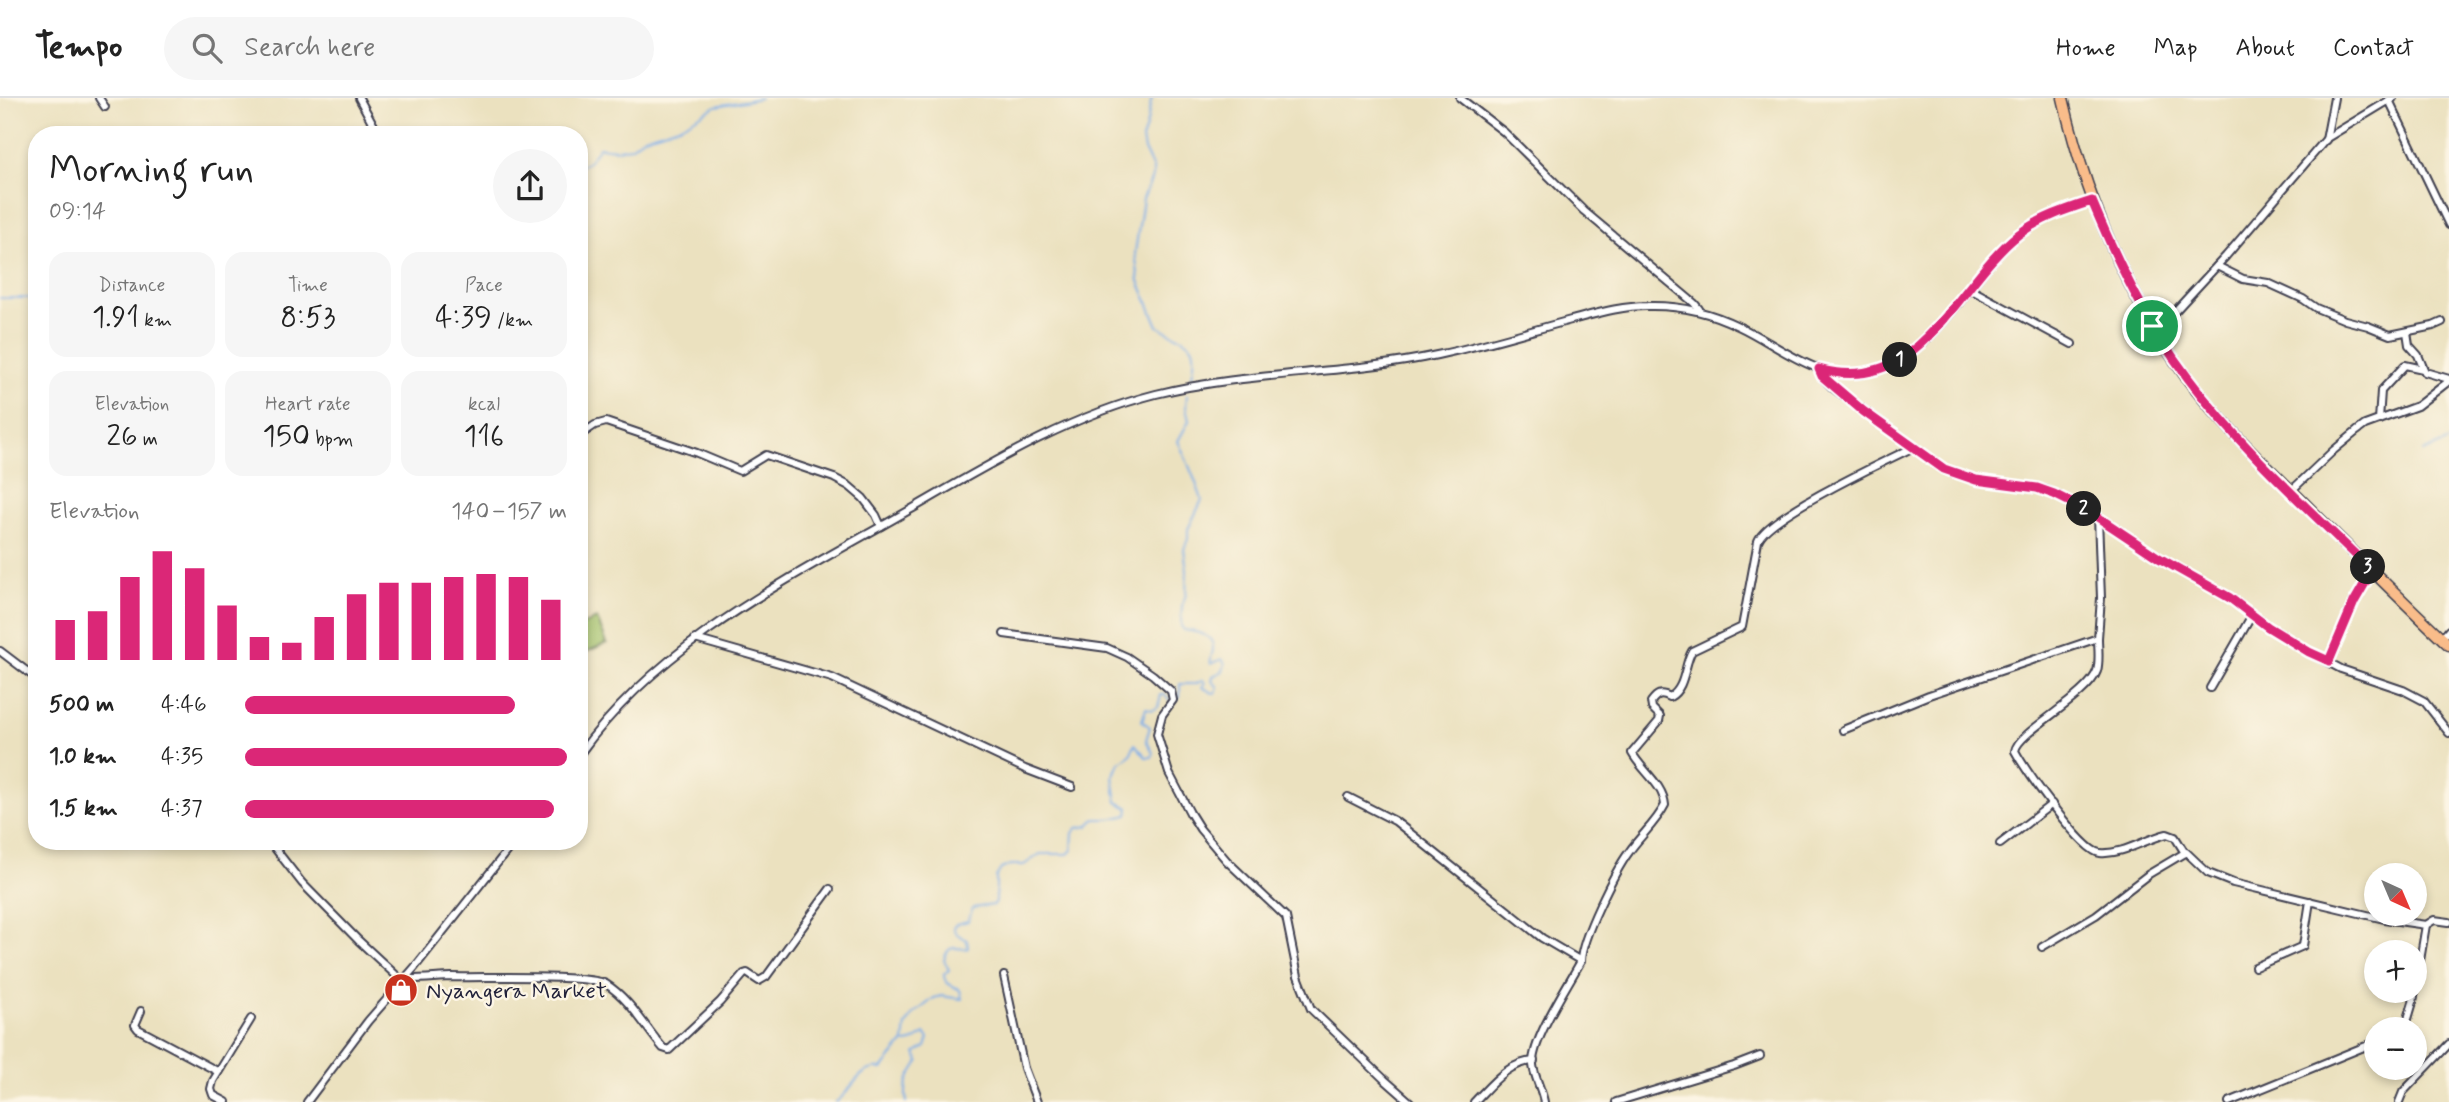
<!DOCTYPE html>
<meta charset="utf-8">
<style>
body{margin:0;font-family:Mynerve,sans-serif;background:#f6f6f6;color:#222;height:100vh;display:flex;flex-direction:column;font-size:26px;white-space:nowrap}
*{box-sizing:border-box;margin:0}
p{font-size:23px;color:#767676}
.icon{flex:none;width:38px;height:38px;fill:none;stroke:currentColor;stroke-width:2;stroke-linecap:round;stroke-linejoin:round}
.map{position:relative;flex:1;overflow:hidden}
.sheet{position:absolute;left:28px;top:28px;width:560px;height:724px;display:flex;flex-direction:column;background:#fff;border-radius:28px;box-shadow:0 4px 10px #0003}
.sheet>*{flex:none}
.needle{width:46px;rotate:136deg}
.fabs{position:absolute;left:2364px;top:765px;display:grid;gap:14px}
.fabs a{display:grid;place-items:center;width:63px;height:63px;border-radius:50%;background:#fff;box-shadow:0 4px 10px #0003;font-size:35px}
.pin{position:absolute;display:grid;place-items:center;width:60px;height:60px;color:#fff;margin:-30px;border:4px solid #fff;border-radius:50%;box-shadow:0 2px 7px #0007}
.km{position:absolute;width:35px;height:35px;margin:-18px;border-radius:50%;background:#222;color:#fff;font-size:19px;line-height:35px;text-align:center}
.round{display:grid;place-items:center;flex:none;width:74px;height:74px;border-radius:37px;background:#f6f6f6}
.headline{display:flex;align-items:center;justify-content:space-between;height:119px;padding:0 21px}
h1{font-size:38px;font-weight:600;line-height:52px}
.figures{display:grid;grid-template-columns:repeat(3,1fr);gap:10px;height:119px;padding:7px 21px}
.figures div{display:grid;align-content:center;border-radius:18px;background:#f6f6f6;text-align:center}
.figures b{font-size:30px;font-weight:600}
.figures small{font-size:19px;font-weight:400}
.figures p{font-size:19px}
.chart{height:196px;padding:14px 21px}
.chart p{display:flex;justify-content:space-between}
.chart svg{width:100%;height:126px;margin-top:7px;stroke:#db2777;stroke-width:6}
ul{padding:0 21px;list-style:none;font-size:23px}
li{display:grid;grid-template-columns:112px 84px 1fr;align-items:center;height:52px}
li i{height:18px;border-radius:9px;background:#db2777}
header{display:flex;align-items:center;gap:42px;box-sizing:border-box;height:98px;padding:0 35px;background:#fff;border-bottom:2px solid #e0e0e0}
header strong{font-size:33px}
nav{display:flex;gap:38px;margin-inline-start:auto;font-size:24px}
.search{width:490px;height:63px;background:#f6f6f6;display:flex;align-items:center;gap:18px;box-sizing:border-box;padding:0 24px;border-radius:38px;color:#767676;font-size:26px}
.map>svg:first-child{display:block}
.green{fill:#a0c068;stroke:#617152;stroke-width:2}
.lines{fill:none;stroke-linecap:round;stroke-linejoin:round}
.stream{stroke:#7daee8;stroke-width:2}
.minor-casing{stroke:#403f4f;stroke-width:10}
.primary-casing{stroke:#403f4f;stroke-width:13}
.minor{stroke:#fff;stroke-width:6}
.primary{stroke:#f9bc8a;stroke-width:10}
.route-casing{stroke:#fff;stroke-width:14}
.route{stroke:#db2777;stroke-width:9}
.labels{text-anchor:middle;stroke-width:5;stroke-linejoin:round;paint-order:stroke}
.poi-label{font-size:23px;fill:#22223b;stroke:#fcf5e5;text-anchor:start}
</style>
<header>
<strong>Tempo</strong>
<div class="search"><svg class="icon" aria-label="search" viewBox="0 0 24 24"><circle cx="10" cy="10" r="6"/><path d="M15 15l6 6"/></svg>Search here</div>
<nav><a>Home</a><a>Map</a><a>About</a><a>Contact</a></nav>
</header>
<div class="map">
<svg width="2449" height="1004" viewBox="0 0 2449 1004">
<rect width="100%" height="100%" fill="#fcf5e5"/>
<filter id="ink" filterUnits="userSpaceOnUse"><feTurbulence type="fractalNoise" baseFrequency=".0143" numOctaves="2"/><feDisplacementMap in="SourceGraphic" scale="14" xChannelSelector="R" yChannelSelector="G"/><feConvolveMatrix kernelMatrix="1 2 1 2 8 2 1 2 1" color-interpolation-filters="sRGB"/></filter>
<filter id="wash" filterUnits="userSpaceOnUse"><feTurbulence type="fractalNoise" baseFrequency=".00686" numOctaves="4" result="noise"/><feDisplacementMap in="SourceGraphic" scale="28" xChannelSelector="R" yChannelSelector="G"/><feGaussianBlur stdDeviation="1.57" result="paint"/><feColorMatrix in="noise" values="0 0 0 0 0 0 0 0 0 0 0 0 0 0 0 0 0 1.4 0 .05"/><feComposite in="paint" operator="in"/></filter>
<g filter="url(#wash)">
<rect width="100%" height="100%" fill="#ebe1bf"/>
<path class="green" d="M597,521L607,545L579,557V528Z"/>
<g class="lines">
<g class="stream">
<path d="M1152,0C1148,14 1148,28 1142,41L1144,52L1153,71V77L1143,101L1135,155L1139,183L1158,228C1184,246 1201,236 1192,278"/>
<path d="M579,69L588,64L599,49L616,51L631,49L644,39L682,27L716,8L760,0"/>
<path d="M0,200H37"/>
<path d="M2423,354L2449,343"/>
<path d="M1174,603L1180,599V586H1196L1203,582L1205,585L1202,589L1215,596L1218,589L1212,583L1213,578L1223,573L1225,566L1222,561L1211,566C1209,559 1214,556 1213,549C1213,536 1193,533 1184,532L1181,528L1182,508L1186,496L1187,472L1184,451L1188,441V431L1202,402C1195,380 1187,363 1178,343L1189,323L1186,309L1187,297"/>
<path d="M906,945L912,944L925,936L929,940L926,949L916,955L919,964C910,977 903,988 907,1004"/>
<path d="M836,1004C853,992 858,968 882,971L904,944L906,927L914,916L934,900L941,898L962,901L960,892C953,887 943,886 944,876L949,872L944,862C949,843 958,853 968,850L967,842L957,836L953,830L956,826L968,823L973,810L993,807L996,804V779L1001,771L1011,767H1024L1040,756H1068L1072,752L1073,735L1077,730L1088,728L1095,721H1110L1128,717L1129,710L1117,704L1113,679L1119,665L1130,657L1135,646L1146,659H1152L1153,655L1146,642L1150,629L1142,623L1146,610L1153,612L1158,609L1161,597H1165L1169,602"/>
</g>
</g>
</g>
<g filter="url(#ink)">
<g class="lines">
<g class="minor-casing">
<g id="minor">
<path d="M99,0L105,9"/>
<path d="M359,0L379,37"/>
<path d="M1460,0L1504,34L1584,113L1694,205L1699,211"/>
<path d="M2389,2L2449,127"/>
<path d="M2326,42L2334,0"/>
<path d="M2217,168L2243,181L2268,185L2303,201L2316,210L2345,222L2368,228L2390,237L2433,228L2442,224"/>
<path d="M1970,191L2072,246"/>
<path d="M2152,227L2167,222L2226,158L2327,40L2393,0"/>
<path d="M2407,234L2409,247L2418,257L2425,274L2449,281"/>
<path d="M1819,271L1824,281L1833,290L1944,371L1976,382L2046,392L2090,414L2159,460L2230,500L2268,529L2309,554L2341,571L2403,592L2424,603L2449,635"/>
<path d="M2379,322L2381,293L2405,267L2423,271"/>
<path d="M579,338L595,327L606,324L697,355L740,373L766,357L834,380L849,388L863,400L876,417L881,428"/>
<path d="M2291,393L2334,352L2357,333L2365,327L2417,308L2449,283"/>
<path d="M1004,536L1107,550L1127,559L1153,577L1171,593L1173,602L1162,617L1157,636L1169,675L1190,715L1200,731L1227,763L1286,819L1298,878L1311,911L1385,982L1410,1004"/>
<path d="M2098,540C2098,550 2100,563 2097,573C2088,599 2017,634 2015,653C2025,671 2082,754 2100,755C2123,757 2145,741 2167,736L2175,739L2185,755"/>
<path d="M2442,540L2449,532"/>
<path d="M695,541L832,580L1025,671L1072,689"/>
<path d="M0,553L37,581"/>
<path d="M2329,563L2354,504L2372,473"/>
<path d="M2210,590L2252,517"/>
<path d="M1843,632L1929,597L2098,540L2101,500L2098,419"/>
<path d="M579,657C661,543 789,481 908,413C988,367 1066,319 1156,296C1249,273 1345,277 1437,257C1482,248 1526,234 1571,222C1595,216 1621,208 1647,208C1680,207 1708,213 1738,228C1779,247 1816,283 1864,275C1936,262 1965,183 2015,140C2037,121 2066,112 2092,103"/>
<path d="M1348,699L1395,723L1542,840L1581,863C1569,885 1531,943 1533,967C1534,978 1542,992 1544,1004"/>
<path d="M270,744L302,785L358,842L399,880C407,883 439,879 452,879C479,880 590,876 606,886C630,901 645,929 663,950L669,952L720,904L744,876L747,875L759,883L766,879L830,791"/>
<path d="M2000,746L2052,706"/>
<path d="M2042,849L2096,817L2149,776L2186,754L2208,775L2233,785L2384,821L2426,827"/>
<path d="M1581,863C1581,841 1615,773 1629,754C1640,738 1656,725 1665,707C1663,686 1642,673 1632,655L1659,623L1660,618L1652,610L1651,604C1657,596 1660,594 1670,599C1686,590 1684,566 1692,553L1742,529L1758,443C1767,418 1883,364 1912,350"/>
<path d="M2255,869L2303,848L2310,803"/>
<path d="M1004,878L1024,970L1037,1004"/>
<path d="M141,913L135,927L138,931L217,973"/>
<path d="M2405,931L2413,904L2426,827L2434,822L2449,824"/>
<path d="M226,1004L213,997L211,991L213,983L251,921"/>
<path d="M307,1004L368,923L415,869L514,744"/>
<path d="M1474,1004C1491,987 1508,964 1534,963"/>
<path d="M1616,1004L1734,968L1760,958"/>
<path d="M2229,1004L2376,944"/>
<path d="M2399,1004L2403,994L2449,946"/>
</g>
</g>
<g class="primary-casing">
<path id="primary" d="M2063,0C2086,101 2126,195 2186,279C2219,323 2259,361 2298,399C2348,449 2398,499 2449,547"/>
</g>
<use href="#minor" class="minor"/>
<use href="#primary" class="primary"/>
</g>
</g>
<g class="lines" filter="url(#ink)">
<g class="route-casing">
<path id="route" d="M2092,103C2118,165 2147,226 2188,280C2241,351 2309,411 2372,473L2354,504L2329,563L2309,554L2268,529L2230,500L2159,460L2090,414L2054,396L2037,390L1976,382L1944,371L1863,313L1822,278L1819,271C1921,300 1955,186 2019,136C2040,120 2067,111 2092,103Z"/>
</g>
<use href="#route" class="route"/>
</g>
<defs>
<g id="shop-disc" transform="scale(1.75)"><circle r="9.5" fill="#c8321e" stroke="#fcf5e5"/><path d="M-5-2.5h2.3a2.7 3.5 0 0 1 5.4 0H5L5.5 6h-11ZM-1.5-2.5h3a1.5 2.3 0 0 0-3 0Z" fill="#fff"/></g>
</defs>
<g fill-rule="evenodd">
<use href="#shop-disc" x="401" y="892"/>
</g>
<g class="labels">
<g class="poi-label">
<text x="426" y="900">Nyangera Market</text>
</g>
</g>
</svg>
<div class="fabs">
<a><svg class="needle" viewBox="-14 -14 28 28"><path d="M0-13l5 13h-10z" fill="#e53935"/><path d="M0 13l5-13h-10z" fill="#767676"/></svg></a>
<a>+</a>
<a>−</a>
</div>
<div class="pin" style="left:2152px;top:228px;background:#1e9e55"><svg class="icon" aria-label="arrive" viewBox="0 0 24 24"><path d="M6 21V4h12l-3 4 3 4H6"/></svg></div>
<b class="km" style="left:1900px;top:262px">1</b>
<b class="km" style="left:2084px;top:411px">2</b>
<b class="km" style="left:2368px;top:469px">3</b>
<section class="sheet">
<div class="headline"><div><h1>Morning run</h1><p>09:14</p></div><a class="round"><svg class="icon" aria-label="share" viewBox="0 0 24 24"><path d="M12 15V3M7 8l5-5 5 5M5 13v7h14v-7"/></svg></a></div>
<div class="figures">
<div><p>Distance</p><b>1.91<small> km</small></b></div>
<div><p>Time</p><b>8:53</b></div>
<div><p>Pace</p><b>4:39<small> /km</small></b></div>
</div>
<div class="figures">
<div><p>Elevation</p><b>26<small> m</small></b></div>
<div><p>Heart rate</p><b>150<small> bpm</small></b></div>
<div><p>kcal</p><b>116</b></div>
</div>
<div class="chart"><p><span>Elevation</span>140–157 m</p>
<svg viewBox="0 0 160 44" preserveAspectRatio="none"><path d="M5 44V30M15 44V27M25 44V15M35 44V6M45 44V12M55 44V25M65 44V36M75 44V38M85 44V29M95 44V21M105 44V17M115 44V17M125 44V15M135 44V14M145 44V15M155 44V23"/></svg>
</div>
<ul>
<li><b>500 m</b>4:46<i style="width:84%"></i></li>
<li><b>1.0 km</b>4:35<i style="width:100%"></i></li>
<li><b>1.5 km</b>4:37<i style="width:96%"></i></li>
</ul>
</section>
</div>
